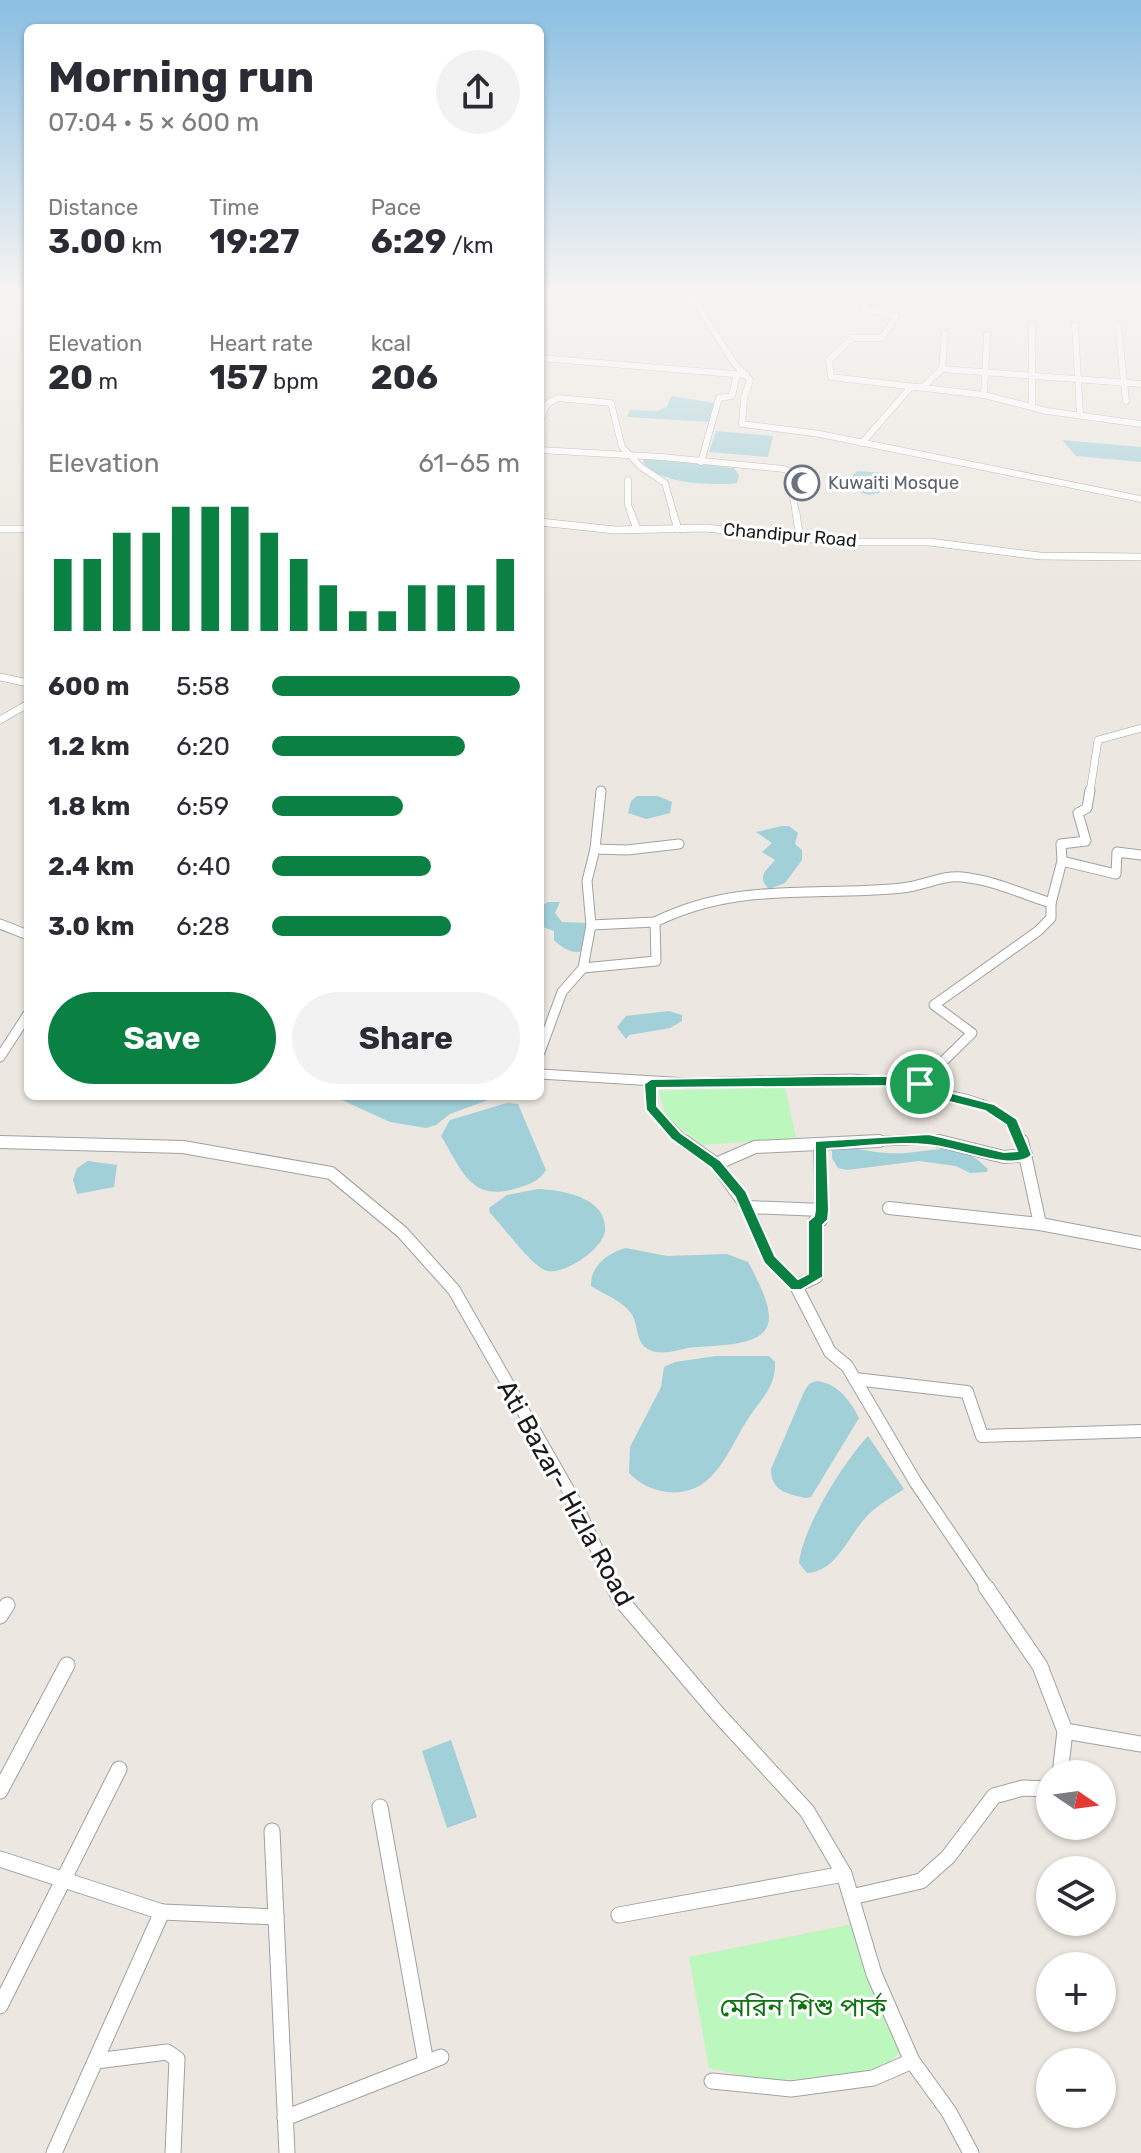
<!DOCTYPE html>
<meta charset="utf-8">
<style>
body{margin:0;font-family:Rubik,"Noto Sans Bengali",sans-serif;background:#f2f2f3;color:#2b2b33;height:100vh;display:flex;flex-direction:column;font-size:30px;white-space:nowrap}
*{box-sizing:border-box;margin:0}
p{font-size:26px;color:#7c7c81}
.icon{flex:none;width:44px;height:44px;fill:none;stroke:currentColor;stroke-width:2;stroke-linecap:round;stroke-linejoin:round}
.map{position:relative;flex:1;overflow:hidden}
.details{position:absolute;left:24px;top:24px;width:520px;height:1076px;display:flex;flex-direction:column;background:#fff;border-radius:12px;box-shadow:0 2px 6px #0004}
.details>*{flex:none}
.needle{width:52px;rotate:103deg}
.tools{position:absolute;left:1036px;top:1760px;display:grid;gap:16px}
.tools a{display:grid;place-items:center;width:80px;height:80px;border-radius:50%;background:#fff;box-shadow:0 2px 6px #0004;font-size:40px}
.pin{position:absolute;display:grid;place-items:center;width:68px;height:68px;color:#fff;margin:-34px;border:4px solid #fff;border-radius:50%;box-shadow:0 2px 8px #0007}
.round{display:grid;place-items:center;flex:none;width:84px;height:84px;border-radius:42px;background:#f2f2f3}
.overview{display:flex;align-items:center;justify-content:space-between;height:136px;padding:0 24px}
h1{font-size:44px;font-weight:700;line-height:60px}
.stats{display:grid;grid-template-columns:repeat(3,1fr);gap:12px;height:136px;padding:8px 24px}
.stats div{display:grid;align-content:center}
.stats b{font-size:34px;font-weight:700}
.stats small{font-size:22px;font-weight:400}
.stats p{font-size:22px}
.chart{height:224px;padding:16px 24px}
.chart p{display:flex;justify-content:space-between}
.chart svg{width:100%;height:144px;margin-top:8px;stroke:#0b8043;stroke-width:6}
.cta{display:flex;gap:16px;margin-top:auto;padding:16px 24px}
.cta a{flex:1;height:92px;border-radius:48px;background:#0b8043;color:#fff;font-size:32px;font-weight:700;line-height:92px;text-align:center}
.cta a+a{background:#f2f2f3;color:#2b2b33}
ul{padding:0 24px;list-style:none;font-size:26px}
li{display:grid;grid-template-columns:128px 96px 1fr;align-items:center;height:60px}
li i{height:20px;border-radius:10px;background:#0b8043}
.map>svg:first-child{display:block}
.park{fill:#bcf7bd}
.water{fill:#a1d0d9}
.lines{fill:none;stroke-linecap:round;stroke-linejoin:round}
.minor-far4-casing{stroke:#a1a1a1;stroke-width:7}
.minor-far3-casing{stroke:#a1a1a1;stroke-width:8}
.minor-far2-casing{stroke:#a1a1a1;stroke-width:11}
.minor-far1-casing{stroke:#a1a1a1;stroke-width:14}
.minor-casing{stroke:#a1a1a1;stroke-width:17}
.minor-far4{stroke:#fff;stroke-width:6}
.minor-far3{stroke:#fff;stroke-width:7}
.minor-far2{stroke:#fff;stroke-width:9}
.minor-far1{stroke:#fff;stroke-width:12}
.minor{stroke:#fff;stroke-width:15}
.route{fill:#0b8043;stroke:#fff;stroke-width:2;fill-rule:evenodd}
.labels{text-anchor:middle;stroke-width:6;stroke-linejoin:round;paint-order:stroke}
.far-worship-label{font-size:18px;fill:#5b616d;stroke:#fff;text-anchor:start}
.far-street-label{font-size:18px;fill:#1a1a1a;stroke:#fff}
.near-street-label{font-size:26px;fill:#1a1a1a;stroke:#fff}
.near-park-label{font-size:26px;fill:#0e7210;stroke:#fff}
</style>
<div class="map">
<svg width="1141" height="2153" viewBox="0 0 1141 2153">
<rect width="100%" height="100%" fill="#ece7e0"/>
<g class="park">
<path d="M785,1087L796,1138L703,1145L666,1117L659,1091Z"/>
<path d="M853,1924L901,2051L877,2074L767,2081L709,2068L689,1957Z"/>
</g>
<g class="water">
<path d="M671,396L715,403L709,422L627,417L630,410L657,411L667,407Z"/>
<path d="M716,431L773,436L768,457L709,452Z"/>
<path d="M1062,440L1141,447V462L1076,456Z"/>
<path d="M646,457L734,468L739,475L737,483C713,486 657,484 643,462Z"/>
<path d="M857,471L885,473L886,479L880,483L882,486L879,493L869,495L855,491L850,478Z"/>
<path d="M637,796H658L672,802L670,813L646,819L628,813L631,801Z"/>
<path d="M782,826H789L798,833L795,844L802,850V860L785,883L769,889C756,876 767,870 775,860L762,852L772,843L756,832Z"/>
<path d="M548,902H560L555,913L562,922L589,923L582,951C573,955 561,947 554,940V931L540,926V907Z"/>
<path d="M669,1011L682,1015V1021L670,1028L629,1035L626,1039L617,1027L626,1016Z"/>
<path d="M333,1096H499L450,1114L436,1125L426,1128L390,1122Z"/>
<path d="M507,1103L518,1104L546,1170C539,1182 527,1185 514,1189C470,1202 461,1168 441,1136L450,1120Z"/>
<path d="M836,1147C854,1147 869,1152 887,1153C928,1156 954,1134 988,1169L987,1172L970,1173L956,1166L919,1161L847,1170L838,1168L832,1158V1150Z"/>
<path d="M88,1161L117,1165L114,1187L77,1194L73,1180L77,1168Z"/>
<path d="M538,1189C561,1190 608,1197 605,1231C603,1249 564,1275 547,1271C532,1267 503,1226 490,1213L489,1208L507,1195Z"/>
<path d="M626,1248L667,1256L727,1254L748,1262C786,1331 774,1344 698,1347C683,1347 664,1357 650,1350C635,1344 639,1325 631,1313C622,1301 604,1294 591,1286C590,1266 608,1253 626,1248Z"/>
<path d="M716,1356H769L775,1362C776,1389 759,1400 746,1422C726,1454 713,1497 667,1492C652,1490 640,1484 629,1473L630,1447L661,1387L664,1367L675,1362Z"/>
<path d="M816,1381C837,1383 850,1400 859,1418L811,1497L806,1498C787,1494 771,1491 771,1469L804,1392L809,1384Z"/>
<path d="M868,1436L904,1489C892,1497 879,1504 868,1515C849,1534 837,1572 807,1573L799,1563C803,1527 843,1463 868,1436Z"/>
<path d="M451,1740L477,1817L447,1828L422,1751Z"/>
</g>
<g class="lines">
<g class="minor-far4-casing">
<g id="minor-far4">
<path d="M691,295L734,363L750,380L744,398L742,424L820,434L1141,499"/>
<path d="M879,295L865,305V309L896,316L882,338H852L829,360L831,377L984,395L1047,411L1141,424"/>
<path d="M1032,325V404"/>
<path d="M1075,325L1080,415"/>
<path d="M1118,325L1126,401"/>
<path d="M540,358L746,375"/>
<path d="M942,369L945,334"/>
<path d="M984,395L987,335"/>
<path d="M540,421L547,404L558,398L611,403L622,447L641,467L665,483L674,515"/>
<path d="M862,443L910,388L924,386L942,369L1141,384"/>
<path d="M540,450L662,457L784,469L789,471L796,515"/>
<path d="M701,462L719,398L732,396L737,374"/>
<path d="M628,480V505L632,515"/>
</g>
</g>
<g class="minor-far3-casing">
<g id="minor-far3">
<path d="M631,513L637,529"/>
<path d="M673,513L678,529"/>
<path d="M796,513L800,539"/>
<path d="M540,522L615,530L706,528L838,542H929L1040,556L1141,557"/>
<path d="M0,529H28"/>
<path d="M0,677L28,683"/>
<path d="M0,720L28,704"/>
<path d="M1090,792L1098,740L1141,728"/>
</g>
</g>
<g class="minor-far2-casing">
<g id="minor-far2">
<path d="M595,849L627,850L679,844"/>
<path d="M1062,861L1061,844L1086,841L1078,813L1087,808L1090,790"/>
<path d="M0,924L28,935"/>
<path d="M591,925L655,922"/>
<path d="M583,968L656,961L655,922C737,881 815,897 902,888C923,886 942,875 962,877C993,880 1022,894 1051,903L1062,861L1116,874L1117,852L1141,855"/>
<path d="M540,1052L562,992L583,968L591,925L587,881L595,849L601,791"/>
<path d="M0,1057L28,1014"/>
<path d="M540,1074L687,1083L851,1079L920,1084L923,1091C963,1098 1005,1102 1023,1143"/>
<path d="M651,1084V1107L686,1143"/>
<path d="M920,1084L972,1033L934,1005L1038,931L1051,918V903"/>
<path d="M0,1142L47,1143"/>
<path d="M836,1143L929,1139L947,1143"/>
</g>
</g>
<g class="minor-far1-casing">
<g id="minor-far1">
<path d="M684,1141L716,1164L747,1207L822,1210L820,1144"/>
<path d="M939,1141L1004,1157L1026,1155"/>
<path d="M1022,1141L1040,1224L1141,1243"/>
<path d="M0,1142L183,1147L331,1173L402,1232L454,1290L575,1502L615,1589"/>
<path d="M716,1164L755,1147L879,1141"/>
<path d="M747,1207L769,1259L796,1286L830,1352L847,1366L916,1483L988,1589"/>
<path d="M889,1208L1040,1224"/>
<path d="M796,1286L816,1277L815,1221L821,1220L822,1210"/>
<path d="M855,1379L967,1392L982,1436L1141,1431"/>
</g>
</g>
<g class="minor-casing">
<g id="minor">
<path d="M614,1587L620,1599L717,1713L807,1811L844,1874L874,1974L912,2061L949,2112L971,2153"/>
<path d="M986,1587L1040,1666L1065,1731L1060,1774"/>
<path d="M0,1616L7,1605"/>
<path d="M1065,1731L1141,1744"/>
<path d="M0,1791L67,1665"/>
<path d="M380,1807L426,2063"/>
<path d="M272,1831L287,2153"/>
<path d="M0,1859L162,1912L54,2153"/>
<path d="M851,1897L921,1881L948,1857L994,1796L1023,1788L1050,1789"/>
<path d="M162,1912L276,1917"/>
<path d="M619,1915L844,1874"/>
<path d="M0,2006L119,1769"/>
<path d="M96,2061L167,2052L177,2059L173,2153"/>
<path d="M712,2081L791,2089L873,2078L912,2061"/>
<path d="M285,2118L441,2057"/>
</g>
</g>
<use href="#minor-far4" class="minor-far4"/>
<use href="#minor-far3" class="minor-far3"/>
<use href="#minor-far2" class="minor-far2"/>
<use href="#minor-far1" class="minor-far1"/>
<use href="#minor" class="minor"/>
</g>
<linearGradient id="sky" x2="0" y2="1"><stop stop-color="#8bbfe2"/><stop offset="0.49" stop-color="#f6f4f1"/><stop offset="1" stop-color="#f6f4f1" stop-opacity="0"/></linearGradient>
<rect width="1141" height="596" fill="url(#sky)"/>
<path class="route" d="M817,1076H901L924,1081L928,1087L994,1104L1017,1119L1032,1155C1017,1171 970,1153 950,1149C911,1139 867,1147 827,1149L829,1210L828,1220L823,1225V1277L801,1290H791L764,1263L735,1197L711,1168L671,1139L646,1110L644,1084L651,1079ZM901,1086L915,1088L918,1094L985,1111L1006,1125L1017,1151L1004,1152L929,1134L815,1141V1210L814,1216L808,1221V1274L798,1279L775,1256L746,1191L721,1161L681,1133L657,1106V1088Z"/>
<defs>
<g id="mosque-ring" transform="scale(1.8)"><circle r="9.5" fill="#fff" stroke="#6b7280" stroke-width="1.5"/><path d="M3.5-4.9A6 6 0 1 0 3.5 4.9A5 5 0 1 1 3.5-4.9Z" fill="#6b7280"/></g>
</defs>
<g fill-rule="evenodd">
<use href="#mosque-ring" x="802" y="483"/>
</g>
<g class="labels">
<g class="far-worship-label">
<text x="828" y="489">Kuwaiti Mosque</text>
</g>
<g class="far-street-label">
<text transform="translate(790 535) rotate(5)" y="6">Chandipur Road</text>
</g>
<g class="near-street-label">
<text transform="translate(566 1493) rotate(61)" y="9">Ati Bazar- Hizla Road</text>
</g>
<g class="near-park-label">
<text x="803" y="2016">মেরিন শিশু পার্ক</text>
</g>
</g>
</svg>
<div class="tools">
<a><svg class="needle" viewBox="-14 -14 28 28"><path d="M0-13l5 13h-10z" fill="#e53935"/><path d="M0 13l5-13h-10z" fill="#7c7c81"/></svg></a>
<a><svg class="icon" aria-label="layers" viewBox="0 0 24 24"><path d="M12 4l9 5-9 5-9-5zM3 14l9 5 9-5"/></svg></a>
<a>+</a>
<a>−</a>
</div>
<div class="pin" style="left:920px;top:1084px;background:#1e9e55"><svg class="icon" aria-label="arrive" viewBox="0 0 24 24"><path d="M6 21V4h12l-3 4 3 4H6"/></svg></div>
<section class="details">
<div class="overview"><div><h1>Morning run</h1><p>07:04 · 5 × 600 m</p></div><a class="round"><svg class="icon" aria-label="share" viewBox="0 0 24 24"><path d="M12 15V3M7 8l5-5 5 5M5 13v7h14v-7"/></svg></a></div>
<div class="stats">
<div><p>Distance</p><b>3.00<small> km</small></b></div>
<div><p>Time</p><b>19:27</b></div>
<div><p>Pace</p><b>6:29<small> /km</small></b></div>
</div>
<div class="stats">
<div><p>Elevation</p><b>20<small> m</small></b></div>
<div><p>Heart rate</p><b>157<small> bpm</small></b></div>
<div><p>kcal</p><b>206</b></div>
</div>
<div class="chart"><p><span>Elevation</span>61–65 m</p>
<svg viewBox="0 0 160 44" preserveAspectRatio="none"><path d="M5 44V22M15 44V22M25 44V14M35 44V14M45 44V6M55 44V6M65 44V6M75 44V14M85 44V22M95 44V30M105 44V38M115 44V38M125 44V30M135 44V30M145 44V30M155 44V22"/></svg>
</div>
<ul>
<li><b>600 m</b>5:58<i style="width:100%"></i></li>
<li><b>1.2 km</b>6:20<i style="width:78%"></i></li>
<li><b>1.8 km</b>6:59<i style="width:53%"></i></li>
<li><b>2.4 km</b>6:40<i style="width:64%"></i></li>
<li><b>3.0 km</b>6:28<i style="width:72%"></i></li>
</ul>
<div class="cta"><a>Save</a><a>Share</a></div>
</section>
</div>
